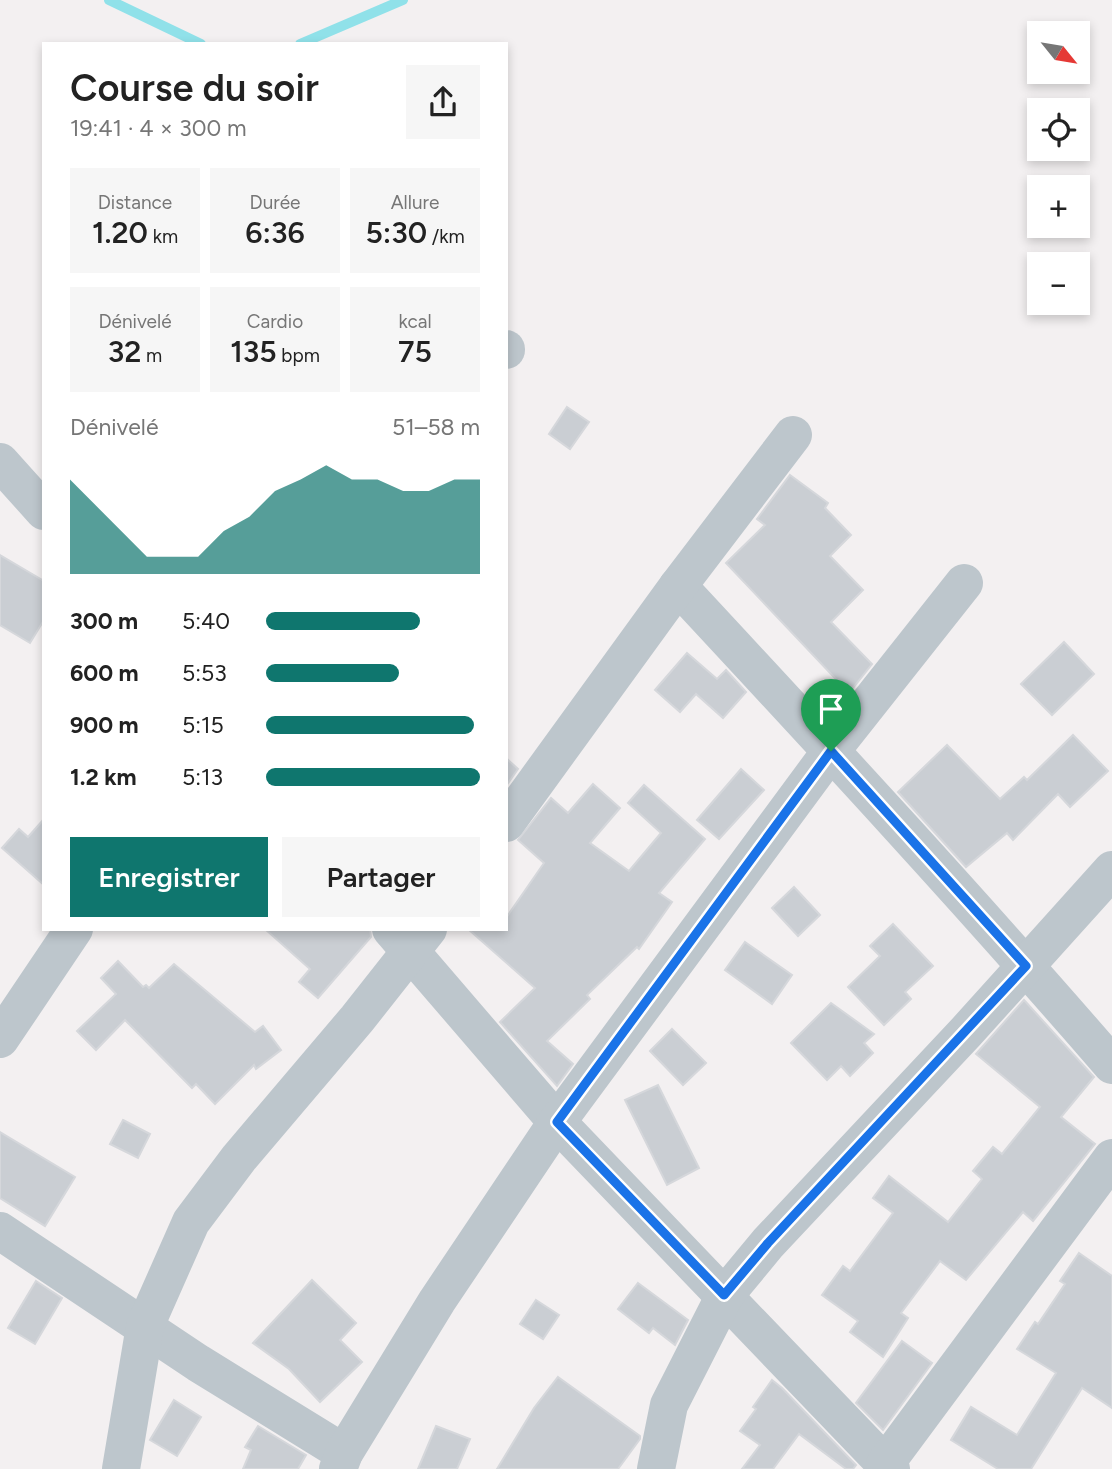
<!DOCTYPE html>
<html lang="fr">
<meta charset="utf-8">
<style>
body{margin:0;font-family:Figtree,sans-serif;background:#f6f6f6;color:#222;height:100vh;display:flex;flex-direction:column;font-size:26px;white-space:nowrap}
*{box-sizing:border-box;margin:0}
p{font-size:23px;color:#767676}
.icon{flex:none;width:38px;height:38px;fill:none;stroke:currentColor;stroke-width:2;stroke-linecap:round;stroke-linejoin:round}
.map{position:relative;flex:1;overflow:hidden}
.sheet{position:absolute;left:42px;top:42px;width:466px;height:889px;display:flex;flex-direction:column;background:#fff;border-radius:0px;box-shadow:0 4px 10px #0003}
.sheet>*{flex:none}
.needle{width:46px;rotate:120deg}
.fabs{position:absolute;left:1027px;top:21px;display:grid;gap:14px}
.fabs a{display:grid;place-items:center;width:63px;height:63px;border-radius:0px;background:#fff;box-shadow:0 4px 10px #0003;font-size:35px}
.pin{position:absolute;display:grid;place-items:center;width:60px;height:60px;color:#fff;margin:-72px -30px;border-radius:50% 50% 50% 0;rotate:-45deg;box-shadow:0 0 7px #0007}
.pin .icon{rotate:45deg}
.round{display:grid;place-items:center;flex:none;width:74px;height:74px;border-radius:0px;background:#f6f6f6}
.overview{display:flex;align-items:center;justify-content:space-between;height:119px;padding:0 28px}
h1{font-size:38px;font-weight:600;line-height:52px}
.stats{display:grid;grid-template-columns:repeat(3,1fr);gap:10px;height:119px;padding:7px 28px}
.stats div{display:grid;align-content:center;border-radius:0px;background:#f6f6f6;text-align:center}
.stats b{font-size:30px;font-weight:600}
.stats small{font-size:19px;font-weight:400}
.stats p{font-size:19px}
.chart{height:196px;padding:14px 28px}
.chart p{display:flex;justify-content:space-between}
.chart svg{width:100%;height:126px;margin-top:7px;fill:#0f766e;opacity:.7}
.primary-button{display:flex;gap:14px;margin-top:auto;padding:14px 28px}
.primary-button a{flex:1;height:80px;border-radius:0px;background:#0f766e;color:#fff;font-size:28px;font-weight:600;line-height:80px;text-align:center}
.primary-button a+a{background:#f6f6f6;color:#222}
ul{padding:0 28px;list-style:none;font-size:23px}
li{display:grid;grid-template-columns:112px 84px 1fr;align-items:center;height:52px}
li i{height:18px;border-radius:9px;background:#0f766e}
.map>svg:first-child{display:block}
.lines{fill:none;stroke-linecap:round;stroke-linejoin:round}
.stream{stroke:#90e1e9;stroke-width:10}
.building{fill:#caced3;stroke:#d5d7db;stroke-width:2}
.minor{stroke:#bdc6cc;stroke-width:38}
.route-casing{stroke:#fff;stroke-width:14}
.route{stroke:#1a73e8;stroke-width:9}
</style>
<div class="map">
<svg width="1112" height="1469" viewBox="0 0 1112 1469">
<rect width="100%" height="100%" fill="#f3f0f1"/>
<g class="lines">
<g class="stream">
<path d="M109,0L201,44"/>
<path d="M300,44L403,0"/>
</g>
</g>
<g class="building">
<path d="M567,407L589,422L570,449L549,434Z"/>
<path d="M790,475L828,503L825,508L851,535L830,556L863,590L831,622L872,664L849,693L726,563L765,525L757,519Z"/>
<path d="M0,555L44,581V620L30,643L0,625Z"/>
<path d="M1064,642L1094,674L1052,715L1021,684Z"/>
<path d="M687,653L717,679L726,670L746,692L723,718L696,694L680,712L655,690Z"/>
<path d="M1073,735L1108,771L1070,807L1058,794L1013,840L1007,833L966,867L898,792L947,745L1000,799L1024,777L1027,780Z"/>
<path d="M506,758L518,769L506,786Z"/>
<path d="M741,769L764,790L719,839L697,820Z"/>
<path d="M593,784L620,808L590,843L629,871L661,833L628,803L644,785L705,839L659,893L672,902L639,949L637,947L587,995L590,999L547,1041L573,1064L557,1086L500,1022L535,988L468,929H506V918L544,863L518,840L551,798L568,813Z"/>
<path d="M44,819V885L2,848L19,829L28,837Z"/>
<path d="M794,887L820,915L798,936L772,908Z"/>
<path d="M893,924L933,966L905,992L911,999L884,1025L848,987L880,956L870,946Z"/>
<path d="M265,929H370L371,937L318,998L299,982L310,969Z"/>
<path d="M745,942L792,975L772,1004L725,970Z"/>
<path d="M118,961L143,987L146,985L149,988L174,964L255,1032L263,1026L281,1050L256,1069L254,1065L215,1104L196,1084L192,1088L125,1020L96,1050L77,1031L116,994L101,978Z"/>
<path d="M1024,1000L1094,1077L1061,1117L1095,1144L1033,1221L1023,1212L966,1280L940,1261L901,1313L908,1318L883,1357L850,1332L858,1321L822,1295L843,1266L850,1271L893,1213L873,1198L889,1176L948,1222L982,1179L973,1171L993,1147L1002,1154L1040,1107L976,1054Z"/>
<path d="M831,1003L874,1034L864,1043L873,1053L850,1076L841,1066L827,1080L791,1043Z"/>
<path d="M672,1029L706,1063L683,1085L650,1051Z"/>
<path d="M658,1085L699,1168L667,1185L625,1100Z"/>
<path d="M123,1120L150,1134L138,1158L110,1144Z"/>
<path d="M0,1132L75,1177L45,1226L0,1198Z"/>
<path d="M1079,1253L1112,1276V1408L1082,1388L1031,1469H998L951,1440L971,1407L1017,1435L1056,1373L1017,1349L1035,1322L1038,1324L1065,1284L1060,1281Z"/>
<path d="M312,1280L356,1323L340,1340L362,1362L320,1402L289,1369L253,1343Z"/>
<path d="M36,1281L62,1298L35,1344L8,1328Z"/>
<path d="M638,1283L688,1320L675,1345L653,1328L649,1333L618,1309Z"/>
<path d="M536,1300L559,1315L543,1339L520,1324Z"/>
<path d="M902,1341L932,1363L883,1430L856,1403Z"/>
<path d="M558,1377L640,1436V1439L618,1469H497L534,1408Z"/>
<path d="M772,1380L782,1388L856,1465L853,1469H846L799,1434L773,1469H742L760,1445L740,1431L756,1409L753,1407Z"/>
<path d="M174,1400L201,1417L177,1456L150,1440Z"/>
<path d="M258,1426L306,1455L298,1469H243L251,1450L245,1447Z"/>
<path d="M436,1426L470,1439L457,1469H418Z"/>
</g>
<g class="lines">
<g class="minor">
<path d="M506,350V349"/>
<path d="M0,462L44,511"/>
<path d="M678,586C825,744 971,902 1112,1065"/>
<path d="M506,823L678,586L793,435"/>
<path d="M391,929L557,1122L885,1464"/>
<path d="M0,1039L74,929"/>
<path d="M0,1231L198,1363L344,1453"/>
<path d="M121,1469L145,1326L191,1222L239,1158L357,1019L428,929"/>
<path d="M338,1469L344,1453L437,1301L557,1122L831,751L964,583"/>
<path d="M656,1469L669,1405L725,1295L768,1243L966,1032L1112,870"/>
<path d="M891,1469L885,1464L1112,1158"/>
</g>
</g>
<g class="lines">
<g class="route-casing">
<path id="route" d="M831,751L1026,966L768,1243L724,1295L557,1122Z"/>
</g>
<use href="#route" class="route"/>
</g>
</svg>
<div class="fabs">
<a><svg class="needle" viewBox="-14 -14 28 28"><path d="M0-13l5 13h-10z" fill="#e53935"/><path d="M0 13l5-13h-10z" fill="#767676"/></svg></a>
<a><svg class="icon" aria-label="locate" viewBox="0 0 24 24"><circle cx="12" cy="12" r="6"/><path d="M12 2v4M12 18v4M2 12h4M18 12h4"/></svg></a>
<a>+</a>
<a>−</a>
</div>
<div class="pin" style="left:831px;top:751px;background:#1e9e55"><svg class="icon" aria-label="arrive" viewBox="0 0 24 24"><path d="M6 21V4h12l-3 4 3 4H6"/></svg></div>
<section class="sheet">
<div class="overview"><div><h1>Course du soir</h1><p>19:41 · 4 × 300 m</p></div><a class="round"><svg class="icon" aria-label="share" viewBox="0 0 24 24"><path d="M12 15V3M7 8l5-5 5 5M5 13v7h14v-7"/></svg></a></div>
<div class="stats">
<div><p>Distance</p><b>1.20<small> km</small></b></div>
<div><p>Durée</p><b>6:36</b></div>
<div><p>Allure</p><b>5:30<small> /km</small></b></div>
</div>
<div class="stats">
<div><p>Dénivelé</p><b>32<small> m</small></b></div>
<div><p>Cardio</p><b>135<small> bpm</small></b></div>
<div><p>kcal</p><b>75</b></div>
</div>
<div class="chart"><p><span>Dénivelé</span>51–58 m</p>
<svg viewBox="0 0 160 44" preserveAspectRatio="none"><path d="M0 44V11L10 20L20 29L30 38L40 38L50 38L60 29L70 24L80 15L90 11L100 6L110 11L120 11L130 15L140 15L150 11L160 11V44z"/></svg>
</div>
<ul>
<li><b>300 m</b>5:40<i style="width:72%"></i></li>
<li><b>600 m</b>5:53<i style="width:62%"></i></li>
<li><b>900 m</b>5:15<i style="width:97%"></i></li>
<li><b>1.2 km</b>5:13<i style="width:100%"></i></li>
</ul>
<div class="primary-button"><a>Enregistrer</a><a>Partager</a></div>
</section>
</div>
